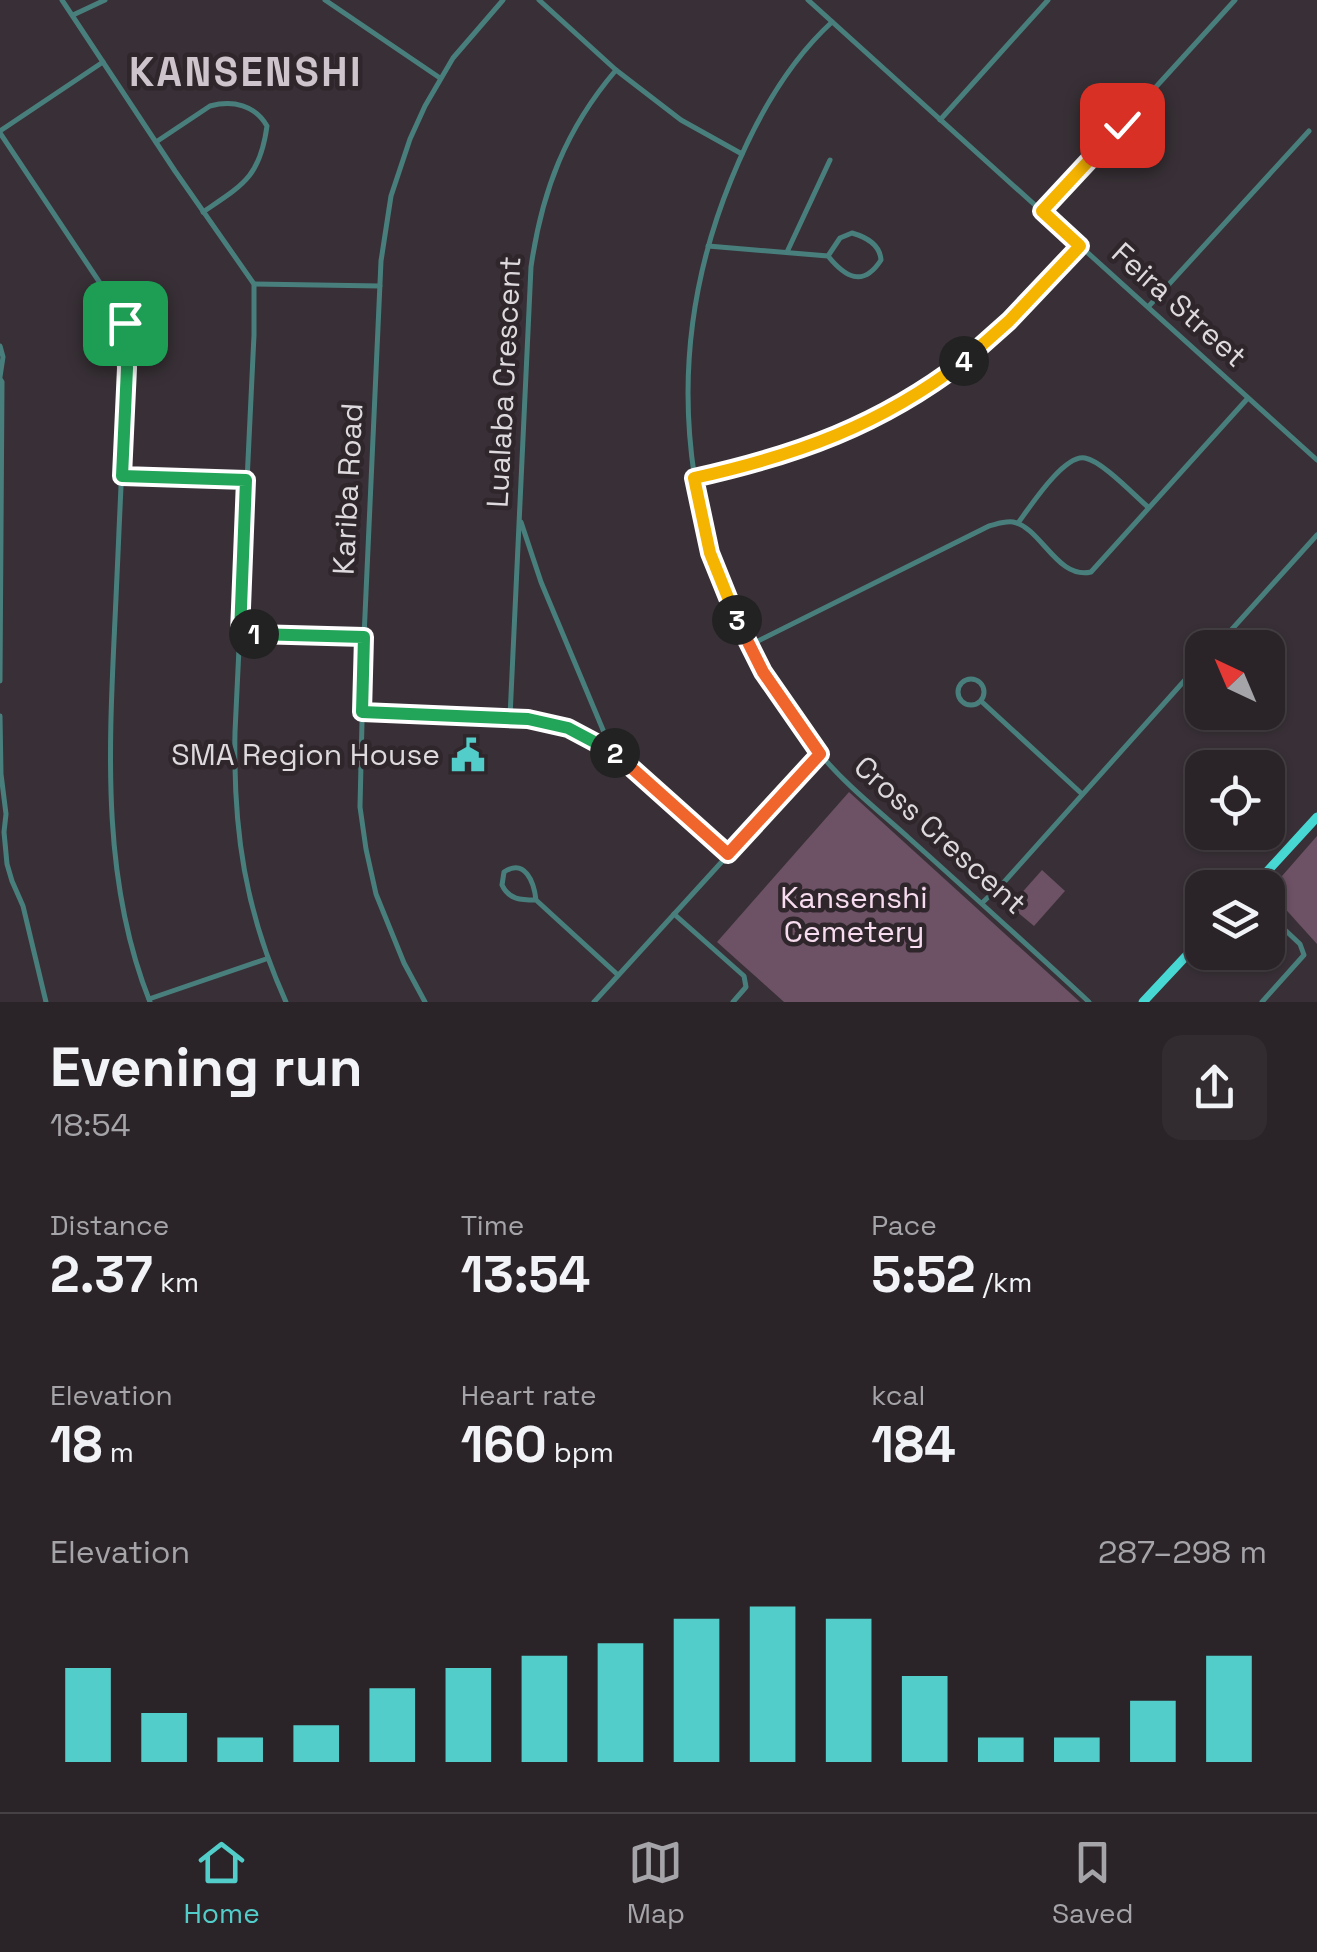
<!DOCTYPE html>
<meta charset="utf-8">
<style>
body{margin:0;font-family:"Space Grotesk",sans-serif;background:#322c30;color:#f1f3f6;height:100vh;display:flex;flex-direction:column;font-size:38px;white-space:nowrap}
*{box-sizing:border-box;margin:0}
p{font-size:32px;color:#a5a4a8}
.icon{flex:none;width:55px;height:55px;fill:none;stroke:currentColor;stroke-width:2;stroke-linecap:round;stroke-linejoin:round}
.map{position:relative;height:1002px;overflow:hidden}
.drawer{display:flex;flex-direction:column;background:#2a2428;flex:1}
.drawer>*{flex:none}
.needle{width:65px;rotate:316deg}
.fabs{position:absolute;left:1185px;top:630px;display:grid;gap:20px}
.fabs a{display:grid;place-items:center;width:100px;height:100px;border-radius:20px;background:#2a2428;box-shadow:0 2px 8px #0004,0 0 0 2px #464145;font-size:50px}
.pin{position:absolute;display:grid;place-items:center;width:85px;height:85px;color:#fff;margin:-42px;border-radius:20px;box-shadow:0 5px 15px #0006}
.km{position:absolute;width:50px;height:50px;margin:-25px;border-radius:50%;background:#222;color:#fff;font-size:28px;line-height:50px;text-align:center}
.round{display:grid;place-items:center;flex:none;width:105px;height:105px;border-radius:20px;background:#322c30}
.summary{display:flex;align-items:center;justify-content:space-between;height:170px;padding:0 50px}
h1{font-size:55px;font-weight:800;line-height:75px}
.figures{display:grid;grid-template-columns:repeat(3,1fr);gap:15px;height:170px;padding:10px 50px}
.figures div{display:grid;align-content:center}
.figures b{font-size:50px;font-weight:800}
.figures small{font-size:28px;font-weight:400}
.figures p{font-size:28px}
.chart{height:280px;padding:20px 50px}
.chart p{display:flex;justify-content:space-between}
.chart svg{width:100%;height:180px;margin-top:10px;stroke:#53cdca;stroke-width:6}
.dock{display:flex;justify-content:space-around;align-items:center;height:140px;border-top:2px solid #464145;background:#2a2428;font-size:28px;color:#a5a4a8}
.dock a{display:grid;justify-items:center;gap:5px}
.dock .current{color:#53cdca}
.map>svg:first-child{display:block}
.green{fill:#6d5165}
.lines{fill:none;stroke-linecap:round;stroke-linejoin:round}
.minor{stroke:#487f7d;stroke-width:5}
.trunk{stroke:#48d8d4;stroke-width:9}
.split-1-casing{stroke:#fff;stroke-width:20}
.split-2-casing{stroke:#fff;stroke-width:20}
.split-3-casing{stroke:#fff;stroke-width:20}
.split-4-casing{stroke:#fff;stroke-width:20}
.split-5-casing{stroke:#fff;stroke-width:20}
.split-1{stroke:#22a559;stroke-width:12}
.split-2{stroke:#22a559;stroke-width:12}
.split-3{stroke:#f0652b;stroke-width:12}
.split-4{stroke:#f5b400;stroke-width:12}
.split-5{stroke:#f5b400;stroke-width:12}
.labels{text-anchor:middle;stroke-width:9;stroke-linejoin:round;paint-order:stroke}
.street-label{font-size:30px;fill:#ddd9dc;stroke:#2e262b}
.poi-label{font-size:30px;fill:#ddd9dc;stroke:#2e262b;text-anchor:end}
.park-label{font-size:30px;fill:#f7dbee;stroke:#2e262b}
.district-label{font-size:40px;font-weight:bold;letter-spacing:2.5px;fill:#cec4cb;stroke:#2e262b}
</style>
<div class="map">
<svg width="1317" height="1002" viewBox="0 0 1317 1002">
<rect width="100%" height="100%" fill="#383036"/>
<g class="green">
<path d="M849,792L1080,1002H784L717,942Z"/>
<path d="M1317,836V944L1269,891Z"/>
<path d="M1042,870L1065,891L1034,926L1010,906Z"/>
</g>
<g class="lines">
<g class="minor">
<path d="M62,0L175,171L254,284V335L235,732C233,831 245,911 286,1002"/>
<path d="M325,0L440,78"/>
<path d="M539,0L616,70L681,120L742,154"/>
<path d="M808,0L1317,460"/>
<path d="M73,15L105,0"/>
<path d="M832,22C786,64 754,123 731,180C651,377 685,585 817,750C843,783 879,811 910,839C970,893 1030,947 1089,1002"/>
<path d="M940,120L1048,0"/>
<path d="M0,131L103,62"/>
<path d="M0,133L124,319L127,330V369C122,452 119,536 115,619C109,748 101,880 150,1002"/>
<path d="M156,142L210,106C233,100 255,105 267,126C260,177 243,185 203,212"/>
<path d="M1043,211L1235,0"/>
<path d="M708,246L828,256C845,277 863,288 881,260C880,245 866,237 852,233L840,238L828,256"/>
<path d="M787,252L830,160"/>
<path d="M254,284L380,286"/>
<path d="M1149,306L1309,131"/>
<path d="M0,346L3,357L0,377"/>
<path d="M0,379L2,382L0,681"/>
<path d="M122,476L246,480"/>
<path d="M694,478C822,449 908,413 1006,324C1032,300 1055,272 1079,246"/>
<path d="M521,522L541,582L611,749"/>
<path d="M1018,523C1030,507 1064,454 1085,458C1102,461 1134,495 1148,507"/>
<path d="M240,633L364,637"/>
<path d="M748,646L989,526C997,524 1004,521 1013,522C1041,527 1057,580 1091,572L1248,398"/>
<path d="M1215,648L1317,535"/>
<circle cx="971" cy="692" r="13"/>
<path d="M981,701L1082,794"/>
<path d="M362,712L510,717L568,728L611,749L728,854"/>
<path d="M0,716L1,774L6,814L4,832L7,864L12,881L23,906L46,1002"/>
<path d="M510,717L531,267C542,191 565,130 616,70"/>
<path d="M536,900C521,900 509,900 502,885L504,872C525,858 534,882 536,900L618,975"/>
<path d="M982,903L1005,881L1202,661"/>
<path d="M674,914L744,976L746,987L733,1002"/>
<path d="M149,999L266,959"/>
<path d="M425,1002L404,963L376,894L366,849L360,807L364,637L381,261L391,196L410,139L425,106L453,58L503,0"/>
<path d="M594,1002L820,754"/>
<path d="M1262,1002L1304,955L1300,944L1268,914"/>
</g>
<g class="trunk">
<path d="M1252,888L1317,817"/>
<path d="M1143,1002L1202,939"/>
</g>
</g>
<g class="lines">
<g class="split-1-casing">
<path id="split-1" d="M125,323L127,368L122,476L246,480L240,633L254,634"/>
</g>
<g class="split-2-casing">
<path id="split-2" d="M254,634L364,637L362,712L528,719L568,728L615,753"/>
</g>
<g class="split-3-casing">
<path id="split-3" d="M615,753L728,854L820,754L763,672L737,620"/>
</g>
<g class="split-4-casing">
<path id="split-4" d="M737,620L710,553L694,478C797,455 879,426 964,361"/>
</g>
<g class="split-5-casing">
<path id="split-5" d="M964,361L1009,321L1080,246L1042,211L1122,125"/>
</g>
<use href="#split-1" class="split-1"/>
<use href="#split-2" class="split-2"/>
<use href="#split-3" class="split-3"/>
<use href="#split-4" class="split-4"/>
<use href="#split-5" class="split-5"/>
</g>
<defs>
<g id="civic-bare" transform="scale(2.7)"><path d="M-.6-6.5H3V-4.5H.6V-3L4-1V1h2V6H-6V1h2V-1L-.6-3ZM-1.2 2.5V6h2.4V2.5Z" fill="#53cdca" stroke="#2e262b" stroke-width="2.5" paint-order="stroke"/></g>
</defs>
<g fill-rule="evenodd">
<use href="#civic-bare" x="468" y="755"/>
</g>
<g class="labels">
<g class="street-label">
<text transform="translate(1179 305) rotate(42)" y="10">Feira Street</text>
<text transform="translate(504 382) rotate(-87)" y="10">Lualaba Crescent</text>
<text transform="translate(348 489) rotate(-87)" y="10">Kariba Road</text>
<text transform="translate(940 835) rotate(42)" y="10">Cross Crescent</text>
</g>
<g class="poi-label">
<text x="440" y="765">SMA Region House</text>
</g>
<g class="park-label">
<text x="854" y="908">Kansenshi<tspan x="854" dy="34">Cemetery</tspan></text>
</g>
<g class="district-label">
<text x="246" y="86">KANSENSHI</text>
</g>
</g>
</svg>
<div class="fabs">
<a><svg class="needle" viewBox="-14 -14 28 28"><path d="M0-13l5 13h-10z" fill="#e53935"/><path d="M0 13l5-13h-10z" fill="#a5a4a8"/></svg></a>
<a><svg class="icon" aria-label="locate" viewBox="0 0 24 24"><circle cx="12" cy="12" r="6"/><path d="M12 2v4M12 18v4M2 12h4M18 12h4"/></svg></a>
<a><svg class="icon" aria-label="layers" viewBox="0 0 24 24"><path d="M12 4l9 5-9 5-9-5zM3 14l9 5 9-5"/></svg></a>
</div>
<div class="pin" style="left:125px;top:323px;background:#1e9e55"><svg class="icon" aria-label="arrive" viewBox="0 0 24 24"><path d="M6 21V4h12l-3 4 3 4H6"/></svg></div>
<div class="pin" style="left:1122px;top:125px;background:#d93025"><svg class="icon" aria-label="check" viewBox="0 0 24 24"><path d="M5 12l5 5 9-10"/></svg></div>
<b class="km" style="left:254px;top:634px">1</b>
<b class="km" style="left:615px;top:753px">2</b>
<b class="km" style="left:737px;top:620px">3</b>
<b class="km" style="left:964px;top:361px">4</b>
</div>
<section class="drawer">
<div class="summary"><div><h1>Evening run</h1><p>18:54</p></div><a class="round"><svg class="icon" aria-label="share" viewBox="0 0 24 24"><path d="M12 15V3M7 8l5-5 5 5M5 13v7h14v-7"/></svg></a></div>
<div class="figures">
<div><p>Distance</p><b>2.37<small> km</small></b></div>
<div><p>Time</p><b>13:54</b></div>
<div><p>Pace</p><b>5:52<small> /km</small></b></div>
</div>
<div class="figures">
<div><p>Elevation</p><b>18<small> m</small></b></div>
<div><p>Heart rate</p><b>160<small> bpm</small></b></div>
<div><p>kcal</p><b>184</b></div>
</div>
<div class="chart"><p><span>Elevation</span>287–298 m</p>
<svg viewBox="0 0 160 44" preserveAspectRatio="none"><path d="M5 44V21M15 44V32M25 44V38M35 44V35M45 44V26M55 44V21M65 44V18M75 44V15M85 44V9M95 44V6M105 44V9M115 44V23M125 44V38M135 44V38M145 44V29M155 44V18"/></svg>
</div>
</section>
<nav class="dock">
<a class="current"><svg class="icon" aria-label="home" viewBox="0 0 24 24"><path d="M3 11l9-7 9 7M6 9v11h12V9"/></svg>Home</a>
<a><svg class="icon" aria-label="map" viewBox="0 0 24 24"><path d="M3 6l6-2 6 2 6-2v14l-6 2-6-2-6 2zM9 4v14M15 6v14"/></svg>Map</a>
<a><svg class="icon" aria-label="saved" viewBox="0 0 24 24"><path d="M7 4h10v16l-5-4-5 4z"/></svg>Saved</a>
</nav>
